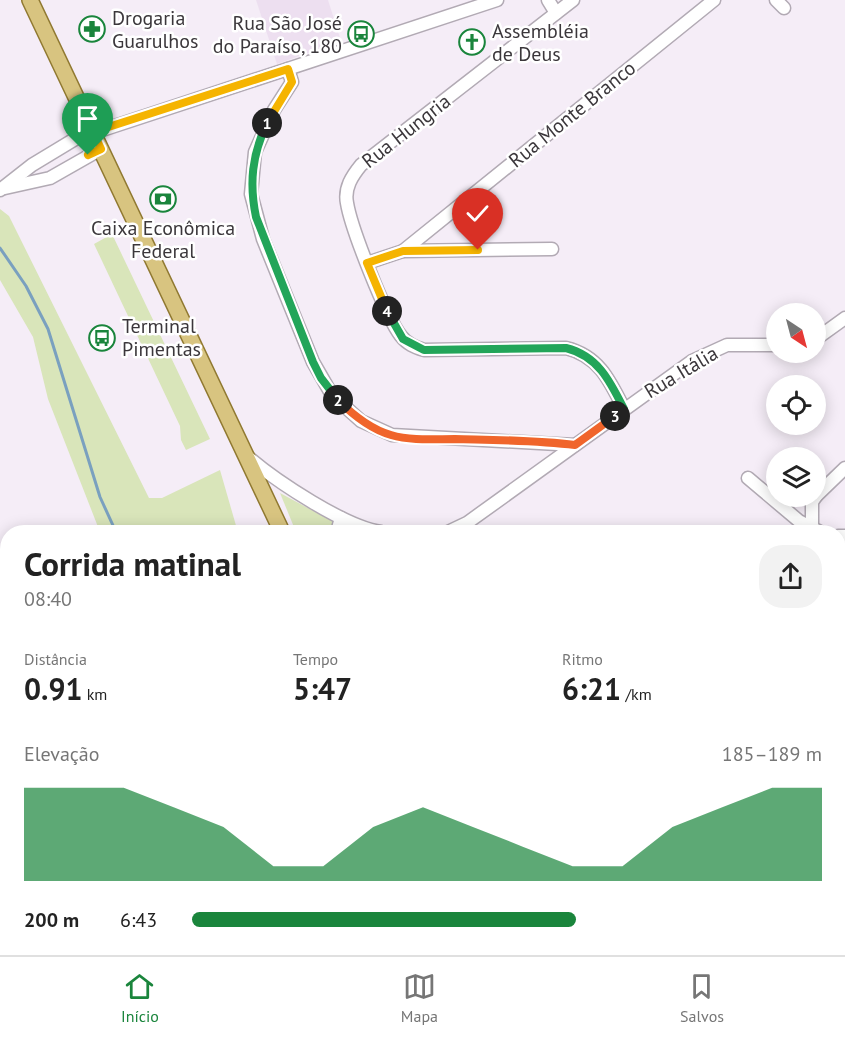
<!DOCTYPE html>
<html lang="pt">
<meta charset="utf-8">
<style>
body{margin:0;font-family:"PT Sans",sans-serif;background:#f2f2f2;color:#222;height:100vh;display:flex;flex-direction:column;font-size:22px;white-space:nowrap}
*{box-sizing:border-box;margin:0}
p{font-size:20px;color:#767676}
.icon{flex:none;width:33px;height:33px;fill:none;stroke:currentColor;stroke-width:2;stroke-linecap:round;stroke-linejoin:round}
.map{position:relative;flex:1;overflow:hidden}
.panel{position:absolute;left:0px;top:525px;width:846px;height:430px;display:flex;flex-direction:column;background:#fff;border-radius:24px 24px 0 0;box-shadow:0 3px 15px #0003}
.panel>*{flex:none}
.needle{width:39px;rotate:144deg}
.controls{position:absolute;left:766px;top:303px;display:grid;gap:12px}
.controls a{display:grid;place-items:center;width:60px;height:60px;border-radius:50%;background:#fff;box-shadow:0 3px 15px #0003;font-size:30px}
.pin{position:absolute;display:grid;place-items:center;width:51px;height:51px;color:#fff;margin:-62px -26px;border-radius:50% 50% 50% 0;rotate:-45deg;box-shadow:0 0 6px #0007}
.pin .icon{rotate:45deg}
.km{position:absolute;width:30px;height:30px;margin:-15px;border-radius:50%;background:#222;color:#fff;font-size:16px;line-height:30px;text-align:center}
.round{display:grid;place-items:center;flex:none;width:63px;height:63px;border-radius:24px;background:#f2f2f2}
.headline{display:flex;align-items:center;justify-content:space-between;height:102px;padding:0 24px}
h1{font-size:33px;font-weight:700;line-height:45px}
.metrics{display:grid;grid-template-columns:repeat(3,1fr);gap:9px;height:102px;padding:6px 24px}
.metrics div{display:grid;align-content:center}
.metrics b{font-size:30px;font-weight:700}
.metrics small{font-size:16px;font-weight:400}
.metrics p{font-size:16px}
.chart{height:168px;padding:12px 24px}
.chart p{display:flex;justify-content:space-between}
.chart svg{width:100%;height:108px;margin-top:6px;fill:#1a853c;opacity:.7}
ul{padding:0 24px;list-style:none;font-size:20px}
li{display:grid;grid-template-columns:96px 72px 1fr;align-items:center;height:45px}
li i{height:15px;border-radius:8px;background:#1a853c}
.menu{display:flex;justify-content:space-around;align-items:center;height:84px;border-top:2px solid #e0e0e0;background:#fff;font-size:16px;color:#767676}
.menu a{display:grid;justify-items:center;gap:3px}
.menu .selected{color:#1a853c}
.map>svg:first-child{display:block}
.built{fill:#eddff0}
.green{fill:#d9e5ba}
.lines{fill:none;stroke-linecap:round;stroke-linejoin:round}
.stream{stroke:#7aa0bf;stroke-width:3}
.minor-casing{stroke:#b2aab4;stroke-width:15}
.major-casing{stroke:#907931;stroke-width:18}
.minor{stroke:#fff;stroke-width:12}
.major{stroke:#d8c480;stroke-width:15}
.split-1-casing{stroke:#fff;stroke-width:12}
.split-2-casing{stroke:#fff;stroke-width:12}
.split-3-casing{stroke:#fff;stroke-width:12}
.split-4-casing{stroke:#fff;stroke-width:12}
.split-5-casing{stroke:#fff;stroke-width:12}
.split-1{stroke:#f5b400;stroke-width:8}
.split-2{stroke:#22a559;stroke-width:8}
.split-3{stroke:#f0652b;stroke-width:8}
.split-4{stroke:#22a559;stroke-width:8}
.split-5{stroke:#f5b400;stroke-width:8}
.labels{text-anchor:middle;stroke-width:5;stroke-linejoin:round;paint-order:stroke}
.poi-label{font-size:20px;fill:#3b373b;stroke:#fff;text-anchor:start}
.street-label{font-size:20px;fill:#3b373b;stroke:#fff}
</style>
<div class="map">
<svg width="845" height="955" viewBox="0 0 845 955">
<rect width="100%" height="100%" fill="#f5edf7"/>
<g class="built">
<path d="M256,0H328L341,41L277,64Z"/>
<path d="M845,841V955H827L818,948H838L839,848Z"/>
</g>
<g class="green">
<path d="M0,209L9,216L149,498H162L220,470L237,529L230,532H100L48,399L33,337L0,280Z"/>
<path d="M112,234L210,439L186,450L181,440L180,426L94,244Z"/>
<path d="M280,493L334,522L331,532H296Z"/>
</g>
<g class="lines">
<g class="stream">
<path d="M0,248L26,286L48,329L100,497L116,532"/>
<path d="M279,948L280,955"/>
</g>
<g class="minor-casing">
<g id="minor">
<path d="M548,0L556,13"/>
<path d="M573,0L361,165C352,176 344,188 347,203C351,228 386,317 401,336C407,344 415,347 424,350L566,348C599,356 610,381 624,409"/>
<path d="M776,0L784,8"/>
<path d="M288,69L292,82L274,110L255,152L251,194L263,239L313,362L332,395L361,421L392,435L575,445"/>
<path d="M5,188L50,178L101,149"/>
<path d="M0,190L32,165L75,139L497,0"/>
<path d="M403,251L714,0"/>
<path d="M367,263L403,251L552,249"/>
<path d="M816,339L845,318"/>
<path d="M248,457C276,481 345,527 381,532"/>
<path d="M748,478L799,521L820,532"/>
<path d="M816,496L845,468"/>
<path d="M812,529V502L816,496"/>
<path d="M337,532L341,518"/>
<path d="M448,532L467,523L692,361L727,345H777"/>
<path d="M838,536H845"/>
<path d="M838,663L845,656"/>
<path d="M838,782L845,769"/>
<path d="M430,948L431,955"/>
<path d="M520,948L523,955"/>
<path d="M579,955L588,948"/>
</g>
</g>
<g class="major-casing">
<g id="major">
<path d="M30,0L282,532"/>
<path d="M339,948L341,955"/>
</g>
</g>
<use href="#minor" class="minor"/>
<use href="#major" class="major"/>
</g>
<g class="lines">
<g class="split-1-casing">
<path id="split-1" d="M88,155L101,149L93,132L288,69L292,82L267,123"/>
</g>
<g class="split-2-casing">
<path id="split-2" d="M267,123C252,155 249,183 256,217L313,362L321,378L338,400"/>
</g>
<g class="split-3-casing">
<path id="split-3" d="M338,400C353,415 370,429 391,435C411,441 434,439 455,439C495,440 535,440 575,445L615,416"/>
</g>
<g class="split-4-casing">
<path id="split-4" d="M387,311L403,339L424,350L566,348C598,356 610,381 624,409L615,416"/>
</g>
<g class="split-5-casing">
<path id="split-5" d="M387,311L367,263L403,251L478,250"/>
</g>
<use href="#split-1" class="split-1"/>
<use href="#split-2" class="split-2"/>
<use href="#split-3" class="split-3"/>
<use href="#split-4" class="split-4"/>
<use href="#split-5" class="split-5"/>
</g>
<defs>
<g id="pharmacy-ring" transform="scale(1.35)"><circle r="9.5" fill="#fff" stroke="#1a853c" stroke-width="1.5"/><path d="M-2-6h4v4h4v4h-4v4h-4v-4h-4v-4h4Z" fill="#1a853c"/></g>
<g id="bus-ring" transform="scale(1.35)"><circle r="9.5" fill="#fff" stroke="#1a853c" stroke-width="1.5"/><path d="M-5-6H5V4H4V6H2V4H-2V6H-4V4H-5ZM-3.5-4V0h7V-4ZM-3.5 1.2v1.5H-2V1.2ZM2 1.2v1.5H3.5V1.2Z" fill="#1a853c"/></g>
<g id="church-ring" transform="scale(1.35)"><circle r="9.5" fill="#fff" stroke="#1a853c" stroke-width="1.5"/><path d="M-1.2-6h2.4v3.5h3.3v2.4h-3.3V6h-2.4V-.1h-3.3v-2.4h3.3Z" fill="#1a853c"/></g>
<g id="bank-ring" transform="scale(1.35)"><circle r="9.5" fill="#fff" stroke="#1a853c" stroke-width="1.5"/><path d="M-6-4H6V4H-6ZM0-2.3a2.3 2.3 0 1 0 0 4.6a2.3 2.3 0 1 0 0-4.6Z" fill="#1a853c"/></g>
</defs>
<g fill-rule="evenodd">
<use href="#pharmacy-ring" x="92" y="29"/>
<use href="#bus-ring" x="361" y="34"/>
<use href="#church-ring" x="472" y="42"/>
<use href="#bank-ring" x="163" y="199"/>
<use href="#bus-ring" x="102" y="338"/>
</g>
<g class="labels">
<g class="poi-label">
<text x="112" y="25">Drogaria<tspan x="112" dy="23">Guarulhos</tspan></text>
<text x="342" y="30" text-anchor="end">Rua São José<tspan x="342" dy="23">do Paraíso, 180</tspan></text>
<text x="492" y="38">Assembléia<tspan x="492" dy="23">de Deus</tspan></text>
<text x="163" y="235" text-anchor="middle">Caixa Econômica<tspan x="163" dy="23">Federal</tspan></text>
<text x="122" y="333">Terminal<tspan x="122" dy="23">Pimentas</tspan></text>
</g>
<g class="street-label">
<text transform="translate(572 114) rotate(-39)" y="7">Rua Monte Branco</text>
<text transform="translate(406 131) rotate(-38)" y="7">Rua Hungria</text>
<text transform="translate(681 372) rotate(-31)" y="7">Rua Itália</text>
</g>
</g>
</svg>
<div class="controls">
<a><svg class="needle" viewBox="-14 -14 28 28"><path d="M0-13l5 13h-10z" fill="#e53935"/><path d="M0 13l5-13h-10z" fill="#767676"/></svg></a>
<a><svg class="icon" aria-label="locate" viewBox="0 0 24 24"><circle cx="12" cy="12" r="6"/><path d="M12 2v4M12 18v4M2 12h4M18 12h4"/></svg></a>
<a><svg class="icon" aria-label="layers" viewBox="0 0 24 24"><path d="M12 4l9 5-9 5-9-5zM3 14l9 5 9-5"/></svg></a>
</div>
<div class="pin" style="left:88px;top:155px;background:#1e9e55"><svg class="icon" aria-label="arrive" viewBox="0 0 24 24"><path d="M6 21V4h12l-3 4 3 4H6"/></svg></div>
<div class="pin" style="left:478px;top:250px;background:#d93025"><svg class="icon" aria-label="check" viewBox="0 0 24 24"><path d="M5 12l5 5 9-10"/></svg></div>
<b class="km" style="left:267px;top:123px">1</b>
<b class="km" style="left:338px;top:400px">2</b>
<b class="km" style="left:615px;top:416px">3</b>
<b class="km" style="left:387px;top:311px">4</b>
<section class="panel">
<div class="headline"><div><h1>Corrida matinal</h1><p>08:40</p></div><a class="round"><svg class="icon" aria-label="share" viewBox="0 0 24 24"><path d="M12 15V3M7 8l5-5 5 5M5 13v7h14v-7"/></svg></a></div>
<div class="metrics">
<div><p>Distância</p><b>0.91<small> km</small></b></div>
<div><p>Tempo</p><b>5:47</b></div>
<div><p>Ritmo</p><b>6:21<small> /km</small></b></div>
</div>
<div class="chart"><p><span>Elevação</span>185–189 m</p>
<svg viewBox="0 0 160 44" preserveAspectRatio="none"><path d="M0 44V6L10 6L20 6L30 14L40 22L50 38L60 38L70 22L80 14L90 22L100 30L110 38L120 38L130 22L140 14L150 6L160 6V44z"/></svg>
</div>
<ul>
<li><b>200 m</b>6:43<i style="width:61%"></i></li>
</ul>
</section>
</div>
<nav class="menu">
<a class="selected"><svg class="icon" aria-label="home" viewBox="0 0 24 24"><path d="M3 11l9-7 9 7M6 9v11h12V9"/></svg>Início</a>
<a><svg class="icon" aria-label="map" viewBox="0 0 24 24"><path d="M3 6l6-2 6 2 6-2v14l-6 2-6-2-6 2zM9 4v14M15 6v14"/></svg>Mapa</a>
<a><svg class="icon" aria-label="saved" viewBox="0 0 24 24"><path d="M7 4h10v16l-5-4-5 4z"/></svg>Salvos</a>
</nav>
